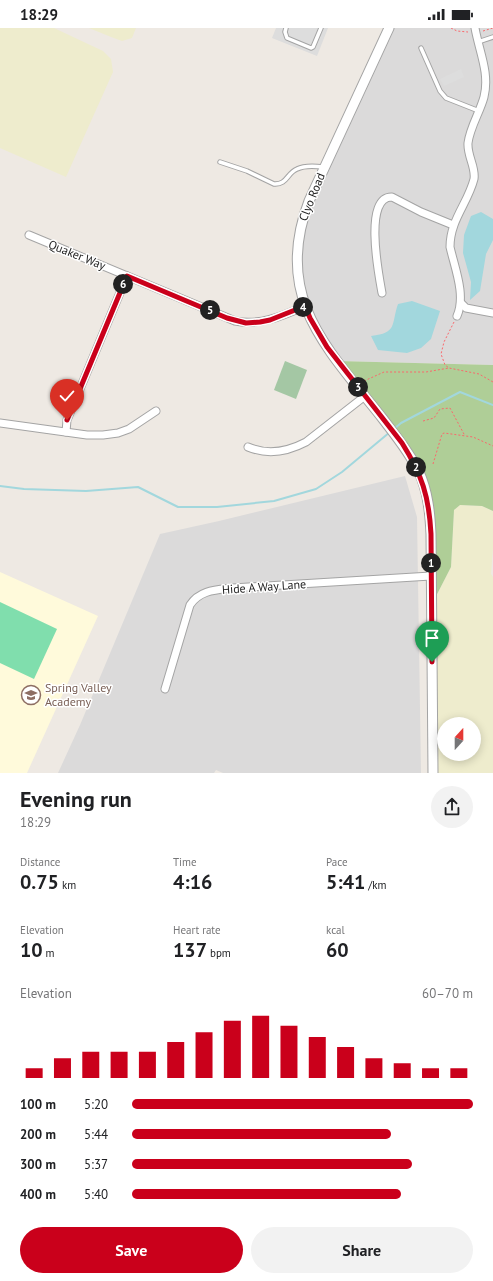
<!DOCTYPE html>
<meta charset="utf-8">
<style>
body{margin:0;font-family:"PT Sans",sans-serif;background:#f2f2f2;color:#202124;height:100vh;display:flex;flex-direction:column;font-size:15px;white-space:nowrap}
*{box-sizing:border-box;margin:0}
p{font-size:13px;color:#757577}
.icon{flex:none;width:22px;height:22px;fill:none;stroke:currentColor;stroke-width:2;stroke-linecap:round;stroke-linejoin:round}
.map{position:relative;height:745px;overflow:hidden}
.details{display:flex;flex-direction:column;background:#fff;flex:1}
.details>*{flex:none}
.needle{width:26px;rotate:21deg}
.tools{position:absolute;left:437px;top:689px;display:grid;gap:8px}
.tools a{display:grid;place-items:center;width:44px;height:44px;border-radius:50%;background:#fff;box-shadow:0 2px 10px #0003;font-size:20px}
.pin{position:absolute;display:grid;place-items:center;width:34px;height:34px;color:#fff;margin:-41px -17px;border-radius:50% 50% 50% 0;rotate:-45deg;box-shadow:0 0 4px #0007}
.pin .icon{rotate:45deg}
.km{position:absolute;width:20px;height:20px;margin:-10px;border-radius:50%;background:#222;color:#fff;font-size:11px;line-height:20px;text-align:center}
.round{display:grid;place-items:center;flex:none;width:42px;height:42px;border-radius:21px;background:#f2f2f2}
.overview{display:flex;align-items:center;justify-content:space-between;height:68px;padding:0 20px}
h1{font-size:22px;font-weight:600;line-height:30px}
.stats{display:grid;grid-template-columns:repeat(3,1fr);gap:6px;height:68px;padding:4px 20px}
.stats div{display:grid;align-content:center}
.stats b{font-size:20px;font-weight:600}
.stats small{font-size:11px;font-weight:400}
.stats p{font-size:11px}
.chart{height:112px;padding:8px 20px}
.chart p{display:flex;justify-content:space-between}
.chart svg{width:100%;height:72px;margin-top:4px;stroke:#ca001b;stroke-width:6}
.cta{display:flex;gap:8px;margin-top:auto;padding:8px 20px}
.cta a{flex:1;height:46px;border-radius:24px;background:#ca001b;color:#fff;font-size:16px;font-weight:600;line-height:46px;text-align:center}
.cta a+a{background:#f2f2f2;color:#202124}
ul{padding:0 20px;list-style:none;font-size:13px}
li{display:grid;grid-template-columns:64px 48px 1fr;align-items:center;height:30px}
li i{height:10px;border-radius:5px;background:#ca001b}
.status{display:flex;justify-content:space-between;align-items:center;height:28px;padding:0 20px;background:#fff;direction:ltr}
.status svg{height:11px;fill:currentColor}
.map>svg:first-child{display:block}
.residential{fill:#dbdada}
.education{fill:#fffadb}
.farmland{fill:#eeeccd;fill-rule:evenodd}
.forest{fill:#afce97}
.cemetery{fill:#a4c7a4}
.pitch{fill:#80dead}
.parking{fill:#ddd}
.water{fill:#a2d7dd}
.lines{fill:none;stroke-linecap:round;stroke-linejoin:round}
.stream{stroke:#a2d7dd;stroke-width:2}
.service-casing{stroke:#a4a4a4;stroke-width:5.5}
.minor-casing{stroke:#a4a4a4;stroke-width:9}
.tertiary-casing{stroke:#a4a4a4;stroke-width:11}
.path{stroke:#fa686c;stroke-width:1;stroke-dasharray:2 2;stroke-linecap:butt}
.service{stroke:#fff;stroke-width:3.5}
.minor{stroke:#fff;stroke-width:7}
.tertiary{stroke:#fff;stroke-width:9}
.route-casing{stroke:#fff;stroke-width:8}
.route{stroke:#ca001b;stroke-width:5}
.labels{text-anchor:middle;stroke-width:3;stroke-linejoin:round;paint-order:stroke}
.street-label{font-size:12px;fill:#1d1d1d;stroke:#fff}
.education-label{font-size:12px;fill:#785e54;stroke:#fff;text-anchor:start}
</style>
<div class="status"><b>18:29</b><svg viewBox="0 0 49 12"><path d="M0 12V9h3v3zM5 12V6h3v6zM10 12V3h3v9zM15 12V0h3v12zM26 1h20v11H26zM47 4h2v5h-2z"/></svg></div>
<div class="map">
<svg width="493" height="745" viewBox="0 0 493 745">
<rect width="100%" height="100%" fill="#eee9e3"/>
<g class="residential">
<path d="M389,0H493V337L337,333L301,265L300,199Z"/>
<path d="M405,448L417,489L421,745H223L216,742L214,745H58L80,697L160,506L219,493Z"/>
</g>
<path class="education" d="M0,544L98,588L27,745H0Z"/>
<g class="farmland">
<path d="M0,0H54L103,23L111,31L113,44L66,149L0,120Z"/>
<path d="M89,0H136L132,10L122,13L111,9Z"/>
<path d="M460,477L482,478L493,483V520L491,546L493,549V745H433L432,576L451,539L454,482ZM444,696H474V726H444Z"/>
</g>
<path class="forest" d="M337,333L493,337V483L482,478L460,477L454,482L451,539L432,576L431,506L419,445Z"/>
<path class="cemetery" d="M285,333L307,342L296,371L274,362Z"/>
<path class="pitch" d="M0,574L57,601L34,651L0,635Z"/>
<g class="parking">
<path d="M276,0H328L317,28L272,10Z"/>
<path d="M461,41L464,49L444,58L440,51Z"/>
</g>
<g class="water">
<path d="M481,184L493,191V212L486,226L480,263L470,272L471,254L463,225L464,207L471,188Z"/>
<path d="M412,273L440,283L431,311L421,320L407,325L378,322L371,308C398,305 391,296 398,276Z"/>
</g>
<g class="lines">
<g class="stream">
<path d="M394,401L401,395L460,364L493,377"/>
<path d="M0,458L24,461L86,463L138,459L178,479H217L274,473L316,461L342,444L390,404"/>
</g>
<g class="service-casing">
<g id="service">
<path d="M286,0L285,4L287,10L311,20L313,19L321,0"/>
<path d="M478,14L493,9"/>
<path d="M421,20L440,63L446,70L479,83"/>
<path d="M220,134L247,143L274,156C287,157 287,145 297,141C305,137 315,138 323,139"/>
</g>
</g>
<g class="minor-casing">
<g id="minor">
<path d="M29,207L235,293C260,298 282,288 305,278"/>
<path d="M382,265C379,248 363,168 392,169L421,184L453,197"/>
<path d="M461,275L466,280L493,285"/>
<path d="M457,288C466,267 455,241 450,219C450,192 468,175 474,151C476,139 467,128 468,115C470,99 480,84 484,69C490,45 479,23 475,0"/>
<path d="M0,395L87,407H103L118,405L129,401L156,383"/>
<path d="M66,404L67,392L127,248"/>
<path d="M248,419C267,427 287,424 306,414L365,368"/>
<path d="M165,661L190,577C200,562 216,562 233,560L431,548"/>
</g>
</g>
<g class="tertiary-casing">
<path id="tertiary" d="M389,0L309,173C272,270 328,321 383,391C396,408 410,425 419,444C428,464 430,485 431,506L433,745"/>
</g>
<g class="path">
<path d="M451,0L457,3L468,4"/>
<path d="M483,3L493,0"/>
<path d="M454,294L444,314L441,326L445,337L449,340L479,346L493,354"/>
<path d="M364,353L384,344H426L449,340"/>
<path d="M423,393L434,390L440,381L450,380L465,408"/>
<path d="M433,436L442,406L444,405L473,409L493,418"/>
</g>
<use href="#service" class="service"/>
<use href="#minor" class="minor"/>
<use href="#tertiary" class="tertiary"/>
</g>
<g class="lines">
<g class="route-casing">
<path id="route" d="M67,392L127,248L227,290L246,295L260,294L270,292L305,278L310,290L327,319L402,415C422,447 429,468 431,506L432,634"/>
</g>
<use href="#route" class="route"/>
</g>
<defs>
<g id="school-ring" transform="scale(1)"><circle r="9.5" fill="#fff" stroke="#8d6e63" stroke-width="1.5"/><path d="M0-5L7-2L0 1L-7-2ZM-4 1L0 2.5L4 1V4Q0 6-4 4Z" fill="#8d6e63"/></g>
</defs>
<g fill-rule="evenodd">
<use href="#school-ring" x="31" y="667"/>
</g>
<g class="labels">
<g class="street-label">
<text transform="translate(312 169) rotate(-68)" y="4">Clyo Road</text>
<text transform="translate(77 227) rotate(22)" y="4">Quaker Way</text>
<text transform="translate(264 559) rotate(-4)" y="4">Hide A Way Lane</text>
</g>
<g class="education-label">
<text x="45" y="664">Spring Valley<tspan x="45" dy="14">Academy</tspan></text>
</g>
</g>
</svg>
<div class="tools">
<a><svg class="needle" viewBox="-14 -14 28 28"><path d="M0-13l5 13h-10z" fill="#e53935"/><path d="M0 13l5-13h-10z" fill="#757577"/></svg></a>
</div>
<div class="pin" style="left:432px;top:634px;background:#1e9e55"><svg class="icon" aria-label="arrive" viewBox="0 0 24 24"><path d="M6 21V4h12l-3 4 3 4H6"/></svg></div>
<div class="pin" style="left:67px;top:392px;background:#d93025"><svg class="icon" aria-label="check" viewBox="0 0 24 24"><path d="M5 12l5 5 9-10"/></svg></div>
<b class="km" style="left:431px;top:535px">1</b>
<b class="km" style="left:416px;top:439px">2</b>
<b class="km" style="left:358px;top:359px">3</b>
<b class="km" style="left:303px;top:279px">4</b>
<b class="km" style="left:210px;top:282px">5</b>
<b class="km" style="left:123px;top:256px">6</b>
</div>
<section class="details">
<div class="overview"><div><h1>Evening run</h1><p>18:29</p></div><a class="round"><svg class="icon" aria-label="share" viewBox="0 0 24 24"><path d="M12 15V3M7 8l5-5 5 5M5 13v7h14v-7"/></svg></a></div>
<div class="stats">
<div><p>Distance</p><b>0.75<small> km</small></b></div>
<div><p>Time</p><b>4:16</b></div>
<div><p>Pace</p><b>5:41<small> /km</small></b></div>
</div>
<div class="stats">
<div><p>Elevation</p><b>10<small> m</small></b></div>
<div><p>Heart rate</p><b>137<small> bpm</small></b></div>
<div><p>kcal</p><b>60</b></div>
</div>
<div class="chart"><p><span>Elevation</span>60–70 m</p>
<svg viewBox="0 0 160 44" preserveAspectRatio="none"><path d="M5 44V38M15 44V32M25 44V28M35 44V28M45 44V28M55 44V22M65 44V16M75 44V9M85 44V6M95 44V12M105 44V19M115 44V25M125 44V32M135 44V35M145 44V38M155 44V38"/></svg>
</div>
<ul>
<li><b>100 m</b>5:20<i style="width:100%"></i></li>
<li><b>200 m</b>5:44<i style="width:76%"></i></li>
<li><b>300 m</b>5:37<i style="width:82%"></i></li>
<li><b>400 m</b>5:40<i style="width:79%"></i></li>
</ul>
<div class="cta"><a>Save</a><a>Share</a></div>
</section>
